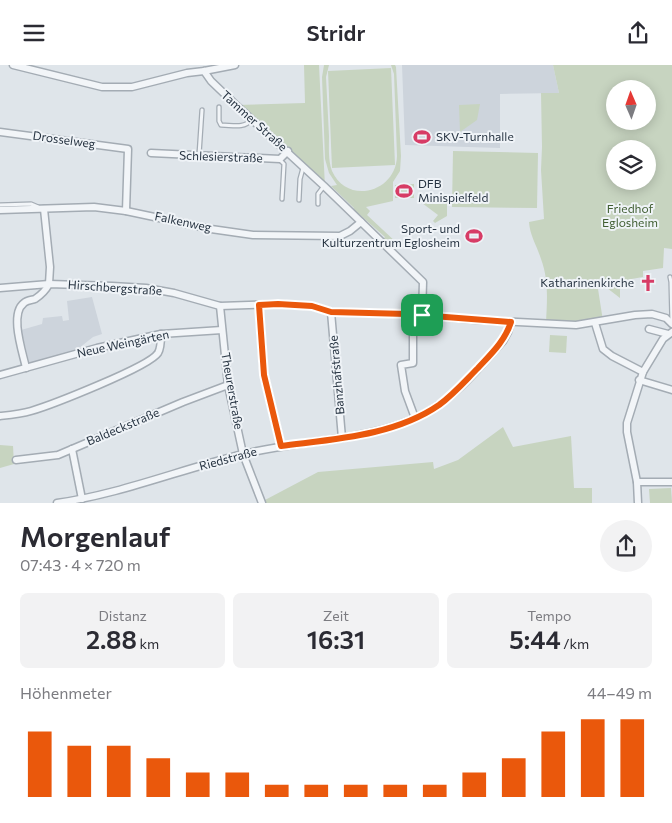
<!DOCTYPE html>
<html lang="de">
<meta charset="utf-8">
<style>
body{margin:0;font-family:Commissioner,sans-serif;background:#f2f2f3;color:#2b2b33;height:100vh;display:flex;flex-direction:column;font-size:19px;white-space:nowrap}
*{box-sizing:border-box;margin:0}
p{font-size:16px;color:#7c7c81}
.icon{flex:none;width:28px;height:28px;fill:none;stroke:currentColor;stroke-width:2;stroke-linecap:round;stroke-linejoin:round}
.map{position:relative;height:438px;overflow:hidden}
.sheet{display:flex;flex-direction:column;background:#fff;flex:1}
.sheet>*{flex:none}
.needle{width:32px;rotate:358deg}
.tools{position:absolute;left:606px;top:15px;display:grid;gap:10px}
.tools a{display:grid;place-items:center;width:50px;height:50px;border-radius:50%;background:#fff;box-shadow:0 2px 12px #0003;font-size:25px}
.pin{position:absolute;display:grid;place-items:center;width:42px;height:42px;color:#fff;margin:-21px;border-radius:10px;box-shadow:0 2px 8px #0006}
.round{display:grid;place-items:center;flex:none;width:52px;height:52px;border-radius:26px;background:#f2f2f3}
.summary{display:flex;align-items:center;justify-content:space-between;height:85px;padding:0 20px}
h1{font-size:28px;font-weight:600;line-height:38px}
.figures{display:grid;grid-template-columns:repeat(3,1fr);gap:8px;height:85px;padding:5px 20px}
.figures div{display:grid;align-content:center;border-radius:8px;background:#f2f2f3;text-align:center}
.figures b{font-size:25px;font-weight:600}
.figures small{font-size:14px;font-weight:400}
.figures p{font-size:14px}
.chart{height:140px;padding:10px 20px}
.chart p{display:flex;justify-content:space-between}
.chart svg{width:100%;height:90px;margin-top:5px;stroke:#ea580c;stroke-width:6}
header{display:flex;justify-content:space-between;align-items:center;height:65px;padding:0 20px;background:#fff;font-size:22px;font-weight:600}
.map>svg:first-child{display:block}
.built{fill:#cdd4dc}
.green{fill:#c7d4c0;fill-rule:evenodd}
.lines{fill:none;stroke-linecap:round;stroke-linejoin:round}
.service-casing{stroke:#a4acb4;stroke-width:5.5}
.minor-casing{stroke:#a4acb4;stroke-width:9}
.service{stroke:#f2f5f8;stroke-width:3}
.minor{stroke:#f2f5f8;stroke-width:6}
.route-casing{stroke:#fff;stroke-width:10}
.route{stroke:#ea580c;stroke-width:6}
.labels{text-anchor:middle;stroke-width:4;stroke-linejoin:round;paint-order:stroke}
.street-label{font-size:12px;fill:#273442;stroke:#eff3f7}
.poi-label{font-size:12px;fill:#273442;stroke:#eff3f7;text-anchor:start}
.park-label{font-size:12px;fill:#415f33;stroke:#eff3f7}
</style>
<header><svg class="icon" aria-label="menu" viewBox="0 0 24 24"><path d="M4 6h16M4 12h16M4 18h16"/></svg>Stridr<svg class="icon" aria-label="share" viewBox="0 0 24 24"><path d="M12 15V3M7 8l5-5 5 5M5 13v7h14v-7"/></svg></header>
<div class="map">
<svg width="672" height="438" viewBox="0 0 672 438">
<rect width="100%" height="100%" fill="#dfe5ea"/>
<g class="built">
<path d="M402,0H553L559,28L500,29V83L405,80Z"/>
<path d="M92,232L102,269L93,272L74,287L30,300L21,265L42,259L43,253L62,251L63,256L69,255L67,236Z"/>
</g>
<g class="green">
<path d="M304,0H319L325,122L236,40L305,38Z"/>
<path d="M324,0H329L326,12C327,32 328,51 329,71C329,82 328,95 332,106C347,140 396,128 397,91L394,9L391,0H395L396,2L401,91L400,106L393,117V136L366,142L370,146L367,150L398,179L392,185L381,176L385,172L359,149L355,152L350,147L354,143L331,121L337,120L329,108L325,94L322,12Z"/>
<path d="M553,0H672V184L664,183L663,203L643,206V212L620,216V233L607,223L598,224L603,256L546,258C547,237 549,215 541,194C537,181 530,171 529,157L544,154L541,105L542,82L541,28H559ZM615,24H648V56H615ZM615,84H648V116H615Z"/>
<path d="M391,3L395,100L332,103L328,6Z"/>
<path d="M480,39L477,55L460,67L459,40Z"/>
<path d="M453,86L538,88L537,143L452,142Z"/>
<path d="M414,119V133H395V120Z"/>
<path d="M418,131H447V151L435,158L433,156L438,150L418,135Z"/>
<path d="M550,270L567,271L566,288L549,287Z"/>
<path d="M503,362L513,382L571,371L574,423H592V438H266L265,435L318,407L433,397L434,404L458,395Z"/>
<path d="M0,380L13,381L14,399L0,403Z"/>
<path d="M671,423L672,438H650L649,424Z"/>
</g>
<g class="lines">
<g class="service-casing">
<g id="service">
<path d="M219,42V56L221,60C232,60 244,64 251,55"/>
<path d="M199,90L202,45"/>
<path d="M280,95L284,99L282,134"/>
<path d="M299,135L300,114L303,103"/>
<path d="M318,139V129L324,121"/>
<path d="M0,140L31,139L38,142"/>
<path d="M670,212L671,217L672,258"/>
</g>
</g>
<g class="minor-casing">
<g id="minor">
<path d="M13,0L102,22H132L187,8L204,6L235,0"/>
<path d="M204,6L211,16L236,40L324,121L423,217L422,250"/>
<path d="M0,67L128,84L126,146"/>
<path d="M151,88L280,94L288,86"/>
<path d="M44,144L50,202L49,219"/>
<path d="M0,145L94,142L126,146L211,164L253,170L340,171L350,166L361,157"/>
<path d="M0,223L49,219L112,221L146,223L174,228L220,241L278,239L312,241L331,247L407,249L477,255L576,260L635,250L652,249L666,253L672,259"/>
<path d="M259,240L264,310L281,381"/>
<path d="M220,241L228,320L243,389L262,438"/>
<path d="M331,247L342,373"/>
<path d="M413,250V298L401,300L405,326L415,353"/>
<path d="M595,258L603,284L612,291L643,307"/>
<path d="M649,264L668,269"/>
<path d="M26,303C23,288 9,249 24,238C27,235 32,235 35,234C41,230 46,225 49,219"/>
<path d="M0,310L97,283L161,269L222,265"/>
<path d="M639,315L672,325"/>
<path d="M0,351C10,350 21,349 31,346C51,340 149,302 158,288C161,283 161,275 161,269"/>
<path d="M72,384L82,434"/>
<path d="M16,395L58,390L183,337L228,320"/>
<path d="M637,417H672"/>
<path d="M57,438C121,429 181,404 244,389C303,374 367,377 422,350C454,334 480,302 503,276L508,267L511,257"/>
<path d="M638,438L637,417L627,367V358L643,307L663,274L672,267"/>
</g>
</g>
<use href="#service" class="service"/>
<use href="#minor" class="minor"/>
</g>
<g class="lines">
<g class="route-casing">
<path id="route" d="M278,239L312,241L331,247L407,249L511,257C505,276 491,289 478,303C465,316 454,329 439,340C394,371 334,374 281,381L264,310L259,240Z"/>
</g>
<use href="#route" class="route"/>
</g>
<defs>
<g id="stadium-bare" transform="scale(1.35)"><path d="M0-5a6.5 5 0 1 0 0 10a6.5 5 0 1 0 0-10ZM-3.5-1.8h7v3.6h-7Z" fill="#d73c66" stroke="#eff3f7" stroke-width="2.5" paint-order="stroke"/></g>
<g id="church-bare" transform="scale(1.35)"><path d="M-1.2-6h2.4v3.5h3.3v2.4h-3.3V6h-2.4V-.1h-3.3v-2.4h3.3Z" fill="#d73c66" stroke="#eff3f7" stroke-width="2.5" paint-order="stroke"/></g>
</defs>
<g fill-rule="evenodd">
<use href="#stadium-bare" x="422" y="72"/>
<use href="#stadium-bare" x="404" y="126"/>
<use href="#stadium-bare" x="474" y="171"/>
<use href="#church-bare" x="648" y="218"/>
</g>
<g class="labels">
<g class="street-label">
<text transform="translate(254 56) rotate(42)" y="4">Tammer Straße</text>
<text transform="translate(64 75) rotate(8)" y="4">Drosselweg</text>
<text transform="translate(221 92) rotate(2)" y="4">Schlesierstraße</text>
<text transform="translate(183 157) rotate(12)" y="4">Falkenweg</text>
<text transform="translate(115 223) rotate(4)" y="4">Hirschbergstraße</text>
<text transform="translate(123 279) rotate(-12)" y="4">Neue Weingärten</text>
<text transform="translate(337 310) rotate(-95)" y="4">Banzhafstraße</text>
<text transform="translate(232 326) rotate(80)" y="4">Theurerstraße</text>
<text transform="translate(123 362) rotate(-23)" y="4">Baldeckstraße</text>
<text transform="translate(228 394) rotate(-15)" y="4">Riedstraße</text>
</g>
<g class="poi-label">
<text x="436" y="76">SKV-Turnhalle</text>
<text x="418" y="123">DFB<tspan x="418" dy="14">Minispielfeld</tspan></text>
<text x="460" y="168" text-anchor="end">Sport- und<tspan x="460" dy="14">Kulturzentrum Eglosheim</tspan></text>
<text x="634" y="222" text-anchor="end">Katharinenkirche</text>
</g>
<g class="park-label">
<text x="630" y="148">Friedhof<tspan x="630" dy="14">Eglosheim</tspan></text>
</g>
</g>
</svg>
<div class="tools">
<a><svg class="needle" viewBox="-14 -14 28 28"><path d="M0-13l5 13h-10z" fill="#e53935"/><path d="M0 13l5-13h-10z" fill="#7c7c81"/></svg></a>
<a><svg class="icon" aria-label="layers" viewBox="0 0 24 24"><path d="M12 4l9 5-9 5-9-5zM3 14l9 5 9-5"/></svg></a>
</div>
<div class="pin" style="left:422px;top:250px;background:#1e9e55"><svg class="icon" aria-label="arrive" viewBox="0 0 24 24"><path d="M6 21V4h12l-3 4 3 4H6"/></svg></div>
</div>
<section class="sheet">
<div class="summary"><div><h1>Morgenlauf</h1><p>07:43 · 4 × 720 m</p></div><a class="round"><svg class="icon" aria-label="share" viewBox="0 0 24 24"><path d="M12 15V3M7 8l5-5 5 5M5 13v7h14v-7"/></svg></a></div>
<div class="figures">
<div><p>Distanz</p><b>2.88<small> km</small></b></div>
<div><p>Zeit</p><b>16:31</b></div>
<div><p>Tempo</p><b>5:44<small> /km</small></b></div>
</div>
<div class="chart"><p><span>Höhenmeter</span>44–49 m</p>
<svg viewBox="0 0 160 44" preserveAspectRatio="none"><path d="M5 44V12M15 44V19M25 44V19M35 44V25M45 44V32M55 44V32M65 44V38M75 44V38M85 44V38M95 44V38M105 44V38M115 44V32M125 44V25M135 44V12M145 44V6M155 44V6"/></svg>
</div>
</section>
